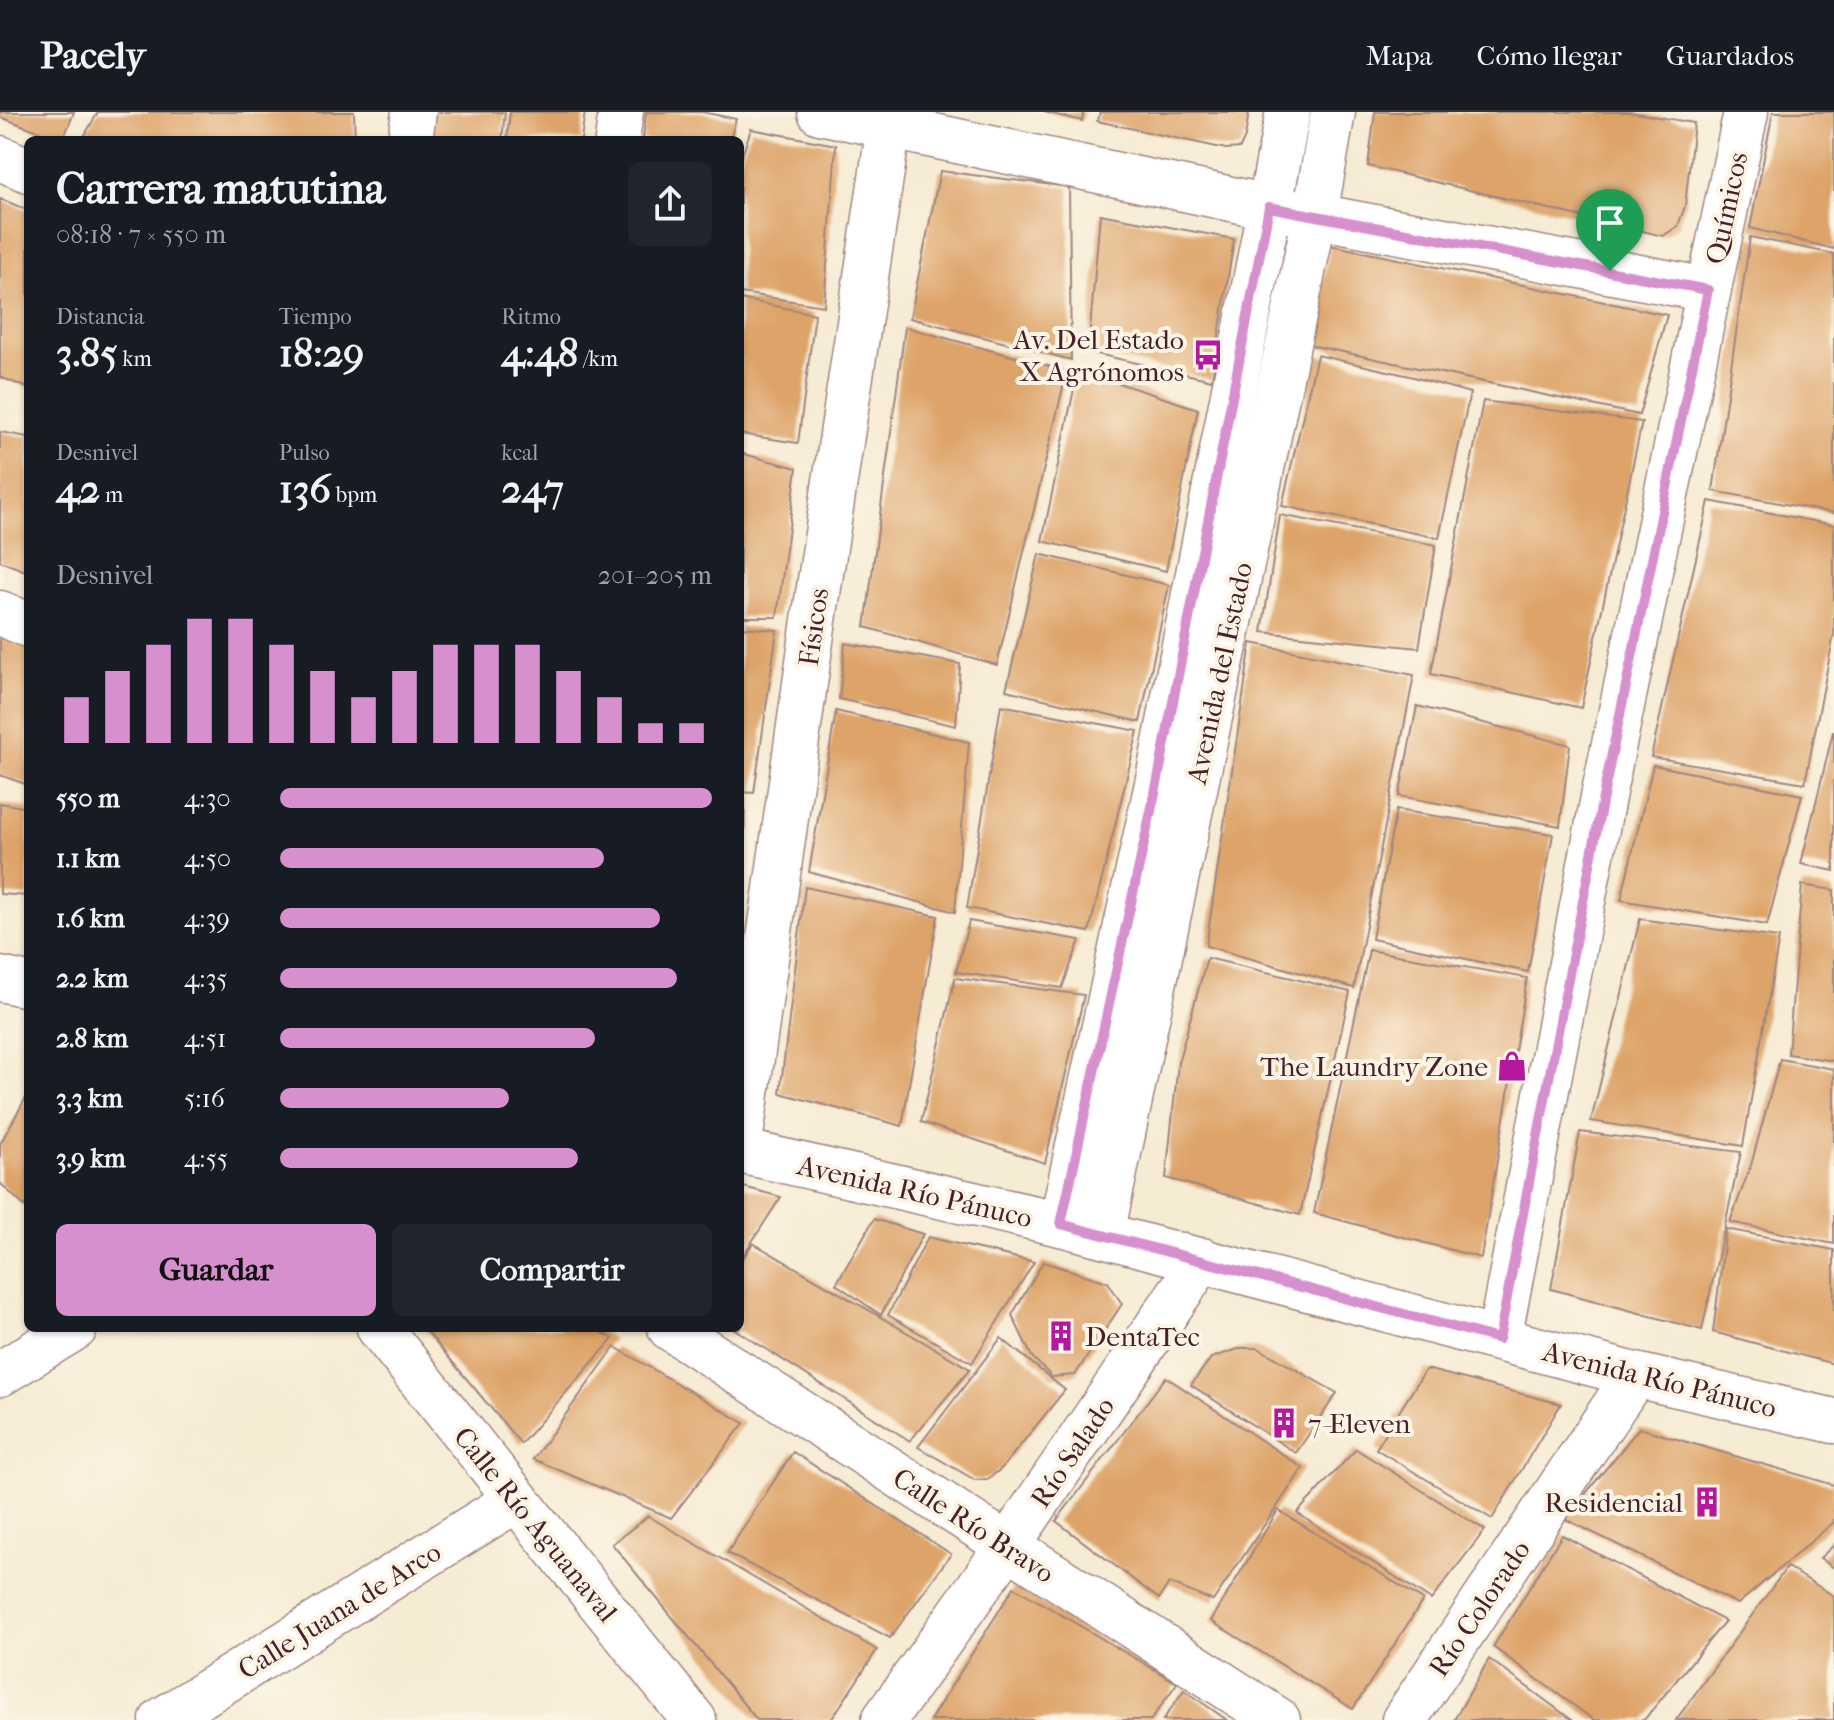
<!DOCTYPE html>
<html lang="es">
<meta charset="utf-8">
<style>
body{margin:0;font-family:"IM FELL French Canon",serif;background:#20242c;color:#f1f3f6;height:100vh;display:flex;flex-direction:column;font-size:30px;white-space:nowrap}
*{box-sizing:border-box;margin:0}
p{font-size:26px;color:#9ea1a6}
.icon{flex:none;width:44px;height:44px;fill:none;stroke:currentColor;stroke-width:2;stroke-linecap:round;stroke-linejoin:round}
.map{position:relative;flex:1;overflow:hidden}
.panel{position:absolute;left:24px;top:24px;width:720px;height:1196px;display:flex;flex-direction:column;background:#171b24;border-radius:12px;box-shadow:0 2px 6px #0004}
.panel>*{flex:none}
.pin{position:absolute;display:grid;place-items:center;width:68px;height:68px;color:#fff;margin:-82px -34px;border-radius:50% 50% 50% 0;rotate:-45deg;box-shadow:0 0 8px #0007}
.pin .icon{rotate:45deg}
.round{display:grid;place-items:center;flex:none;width:84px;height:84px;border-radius:12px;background:#20242c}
.summary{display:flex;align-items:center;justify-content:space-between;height:136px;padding:0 32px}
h1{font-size:44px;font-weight:700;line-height:60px}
.stats{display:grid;grid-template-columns:repeat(3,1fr);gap:12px;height:136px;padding:8px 32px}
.stats div{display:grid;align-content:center}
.stats b{font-size:40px;font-weight:700}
.stats small{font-size:22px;font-weight:400}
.stats p{font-size:22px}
.chart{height:224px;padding:16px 32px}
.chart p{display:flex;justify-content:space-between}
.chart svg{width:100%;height:144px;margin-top:8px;stroke:#d690ce;stroke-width:6}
.primary-button{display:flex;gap:16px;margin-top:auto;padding:16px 32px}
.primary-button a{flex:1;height:92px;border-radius:12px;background:#d690ce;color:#111;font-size:32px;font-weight:700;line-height:92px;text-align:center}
.primary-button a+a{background:#20242c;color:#f1f3f6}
ul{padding:0 32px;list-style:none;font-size:26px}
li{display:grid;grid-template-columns:128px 96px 1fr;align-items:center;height:60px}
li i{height:20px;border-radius:10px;background:#d690ce}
header{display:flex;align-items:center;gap:48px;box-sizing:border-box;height:112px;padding:0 40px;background:#171b24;border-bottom:2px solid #363941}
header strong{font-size:38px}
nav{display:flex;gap:44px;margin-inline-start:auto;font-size:28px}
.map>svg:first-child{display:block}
.building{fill:#dda367}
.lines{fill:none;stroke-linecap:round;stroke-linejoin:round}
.minor-casing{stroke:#a0857f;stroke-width:47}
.minor{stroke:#fff;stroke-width:44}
.route-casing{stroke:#fff;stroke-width:16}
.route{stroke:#d690ce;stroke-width:10}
.labels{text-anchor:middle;stroke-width:8;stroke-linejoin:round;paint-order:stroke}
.street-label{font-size:28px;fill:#4a1f2b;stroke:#fcf5e5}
.poi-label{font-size:28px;fill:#4a1f2b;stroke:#fcf5e5;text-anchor:end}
</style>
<header>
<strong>Pacely</strong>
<nav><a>Mapa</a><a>Cómo llegar</a><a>Guardados</a></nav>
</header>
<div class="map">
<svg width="1834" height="1608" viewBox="0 0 1834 1608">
<rect width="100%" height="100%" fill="#fcf5e5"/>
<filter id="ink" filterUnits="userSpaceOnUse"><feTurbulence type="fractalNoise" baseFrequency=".0125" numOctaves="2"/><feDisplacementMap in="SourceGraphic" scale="16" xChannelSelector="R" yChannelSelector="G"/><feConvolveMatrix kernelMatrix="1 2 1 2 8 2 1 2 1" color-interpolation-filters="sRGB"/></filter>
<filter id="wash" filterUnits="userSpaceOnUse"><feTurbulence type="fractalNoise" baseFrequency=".006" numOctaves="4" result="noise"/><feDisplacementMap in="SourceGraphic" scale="32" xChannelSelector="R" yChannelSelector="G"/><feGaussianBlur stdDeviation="1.8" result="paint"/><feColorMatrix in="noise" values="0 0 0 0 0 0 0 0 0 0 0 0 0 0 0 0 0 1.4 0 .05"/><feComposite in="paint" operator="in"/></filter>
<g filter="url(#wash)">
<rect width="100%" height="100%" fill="#f6ebd3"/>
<g id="blocks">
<g class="building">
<path d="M0,0H74L63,28L0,5Z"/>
<path d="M98,0H354L355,28H82Z"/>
<path d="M433,0H505L502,28H431Z"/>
<path d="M510,0H585L581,28H507Z"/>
<path d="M646,0H702L736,7L730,28H643Z"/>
<path d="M1044,0H1084L1082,9Z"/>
<path d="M1100,0H1249L1245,25L1240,36L1226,37L1097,9Z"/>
<path d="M1375,0H1629L1694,11L1685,94L1678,114L1663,124L1368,54Z"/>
<path d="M1773,0H1834V137L1750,116Z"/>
<path d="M751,17L836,33L824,194L740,181V50Z"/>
<path d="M940,59L1069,75L1071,248L910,206Z"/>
<path d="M0,87L28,98V276L0,265Z"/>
<path d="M1100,102L1234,127L1212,268L1088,240Z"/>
<path d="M1750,125L1834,142V401L1713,379Z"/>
<path d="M1330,133L1667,203L1639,303L1310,233Z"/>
<path d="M740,187L815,202L798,331L740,322Z"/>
<path d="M905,215L1067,259L997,553L865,515Z"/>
<path d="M1317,243L1410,264L1470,281L1439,426L1282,394Z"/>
<path d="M1078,258L1198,297L1166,459L1042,429Z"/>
<path d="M1483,289L1642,310L1581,596L1431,562Z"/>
<path d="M0,320L28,325V460L0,449Z"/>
<path d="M740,341L797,356L777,505H740Z"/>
<path d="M1709,389L1834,413V522L1805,671L1651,645Z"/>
<path d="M1280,403L1436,433L1419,536L1262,520Z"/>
<path d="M1039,442L1169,473L1140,610L1006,578Z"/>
<path d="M740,515L777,518L754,681L740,680Z"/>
<path d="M0,524L28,536V673L0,663Z"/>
<path d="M845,531L960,552L956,614L839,587Z"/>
<path d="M1251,531L1414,563L1354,876L1206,834Z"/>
<path d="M1001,593L1138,619L1089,820L967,796Z"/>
<path d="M1417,594L1570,633L1560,714L1399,684Z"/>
<path d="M836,599L969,630L955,800L809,760Z"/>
<path d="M1833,620H1834V759L1801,752Z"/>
<path d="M1653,653L1802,683L1767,813L1621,788Z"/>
<path d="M740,686L745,687L743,806H740Z"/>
<path d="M0,691L28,696V784L0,782Z"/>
<path d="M1396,698L1553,722L1528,860L1372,827Z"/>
<path d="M1802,773L1834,778V949L1788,942Z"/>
<path d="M805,775L938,804L902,1014L780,981Z"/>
<path d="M1640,807L1779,826L1743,1034L1591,1009Z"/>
<path d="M969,809L1080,828L1062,876L956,860Z"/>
<path d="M1369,838L1527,866L1481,1146L1314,1101Z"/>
<path d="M1207,846L1350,880L1300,1103L1166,1066L1178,951Z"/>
<path d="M955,866L1084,883L1045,1051L921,1010Z"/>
<path d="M1780,947L1834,957V1132L1730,1110L1751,1053Z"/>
<path d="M28,982V1091L24,1094L0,1071V1032Z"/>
<path d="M1580,1020L1741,1040L1702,1218L1551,1177Z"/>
<path d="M740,1074L781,1085L740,1148Z"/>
<path d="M874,1107L923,1122L881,1203L836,1172Z"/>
<path d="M1726,1117L1834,1138V1252L1713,1220Z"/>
<path d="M928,1125L1034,1150L972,1251L888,1203Z"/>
<path d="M753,1131L970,1257L910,1329L733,1216H740V1151Z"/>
<path d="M1043,1150L1108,1170L1122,1192L1075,1263L1052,1265L1032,1245L1012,1203Z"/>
<path d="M424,1216H595L613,1227L521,1332Z"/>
<path d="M1001,1226L1065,1278L1002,1356L988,1367L975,1368L918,1335Z"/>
<path d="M615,1235L744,1311L671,1406L533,1347Z"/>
<path d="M1241,1236H1258L1337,1281L1296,1341L1191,1273L1211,1246Z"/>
<path d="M1426,1257L1561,1292L1492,1407L1376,1337Z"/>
<path d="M1166,1265L1303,1356L1213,1489L1169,1471L1159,1487L1056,1409Z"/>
<path d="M1639,1316L1834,1373V1410L1738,1492L1565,1407Z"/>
<path d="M1356,1337L1485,1418L1431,1488L1297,1401Z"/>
<path d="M793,1340L951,1442L890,1526L727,1441Z"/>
<path d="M1278,1398L1423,1488L1353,1597L1211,1509Z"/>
<path d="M648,1404L877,1538L831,1608H757L612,1432Z"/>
<path d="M1562,1423L1725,1509L1644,1608H1594L1493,1535Z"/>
<path d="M1834,1433V1456L1820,1446Z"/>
<path d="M1787,1455L1834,1484V1608H1676Z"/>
<path d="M1014,1475L1177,1571L1151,1608H930Z"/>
<path d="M1489,1547L1572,1608H1454Z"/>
<path d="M1184,1578L1227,1608H1163Z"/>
</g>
</g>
</g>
<g filter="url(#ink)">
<use href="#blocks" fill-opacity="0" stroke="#a0857f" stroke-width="2"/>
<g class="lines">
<g class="minor-casing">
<g id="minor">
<path d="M820,0L1269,95L1708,178"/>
<path d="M410,28L414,0"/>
<path d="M617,28L621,0"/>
<path d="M0,46L28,58"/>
<path d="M0,501L28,513"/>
<path d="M0,867L28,873"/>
<path d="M740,1031L814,508L891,0"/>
<path d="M740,1039L1061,1112L1635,1263L1834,1309"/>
<path d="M1061,1112L1158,667L1288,0"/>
<path d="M1102,1122L1315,103L1333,0"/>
<path d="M379,1216L694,1608"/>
<path d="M670,1216L1278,1608"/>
<path d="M1499,1227L1604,680L1746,0"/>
<path d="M0,1262L75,1216"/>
<path d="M162,1608L516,1388"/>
<path d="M884,1608L1007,1435L1202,1148"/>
<path d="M1404,1608L1635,1263"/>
</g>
</g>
<use href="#minor" class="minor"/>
</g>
</g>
<g class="lines" filter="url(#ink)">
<g class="route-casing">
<path id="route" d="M1269,95L1708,178L1604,680L1499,1227L1061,1112L1158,667Z"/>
</g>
<use href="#route" class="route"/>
</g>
<defs>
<g id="bus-bare" transform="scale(2.4)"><path d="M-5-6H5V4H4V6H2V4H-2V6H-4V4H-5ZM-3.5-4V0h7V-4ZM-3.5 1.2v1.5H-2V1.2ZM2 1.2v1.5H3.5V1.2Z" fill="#b5179e" stroke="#fcf5e5" stroke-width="2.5" paint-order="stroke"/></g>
<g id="shop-bare" transform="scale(2.4)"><path d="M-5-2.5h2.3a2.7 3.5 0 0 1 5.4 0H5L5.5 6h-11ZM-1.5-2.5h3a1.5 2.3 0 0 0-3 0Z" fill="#b5179e" stroke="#fcf5e5" stroke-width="2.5" paint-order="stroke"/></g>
<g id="building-bare" transform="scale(2.4)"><path d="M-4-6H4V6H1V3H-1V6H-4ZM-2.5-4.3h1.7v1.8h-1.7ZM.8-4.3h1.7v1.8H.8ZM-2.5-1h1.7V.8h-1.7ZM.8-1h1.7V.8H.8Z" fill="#b5179e" stroke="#fcf5e5" stroke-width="2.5" paint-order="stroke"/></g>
</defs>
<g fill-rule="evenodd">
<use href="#bus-bare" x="1208" y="243"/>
<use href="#shop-bare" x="1512" y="954"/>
<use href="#building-bare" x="1061" y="1224"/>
<use href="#building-bare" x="1284" y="1311"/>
<use href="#building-bare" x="1707" y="1390"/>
</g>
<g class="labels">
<g class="street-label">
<text transform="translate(1726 96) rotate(-78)" y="10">Químicos</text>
<text transform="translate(813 515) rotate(-82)" y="10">Físicos</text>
<text transform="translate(1219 561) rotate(-78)" y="10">Avenida del Estado</text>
<text transform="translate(915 1079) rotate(13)" y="10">Avenida Río Pánuco</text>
<text transform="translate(1660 1267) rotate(14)" y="10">Avenida Río Pánuco</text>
<text transform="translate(1072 1340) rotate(-56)" y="10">Río Salado</text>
<text transform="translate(536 1412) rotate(51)" y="10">Calle Río Aguanaval</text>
<text transform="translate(974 1413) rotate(33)" y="10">Calle Río Bravo</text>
<text transform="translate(1479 1496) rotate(-56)" y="10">Río Colorado</text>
<text transform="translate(339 1498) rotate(-32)" y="10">Calle Juana de Arco</text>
</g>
<g class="poi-label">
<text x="1184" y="237">Av. Del Estado<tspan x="1184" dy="32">X Agrónomos</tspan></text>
<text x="1488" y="964">The Laundry Zone</text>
<text x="1085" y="1234" text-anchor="start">DentaTec</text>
<text x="1308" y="1321" text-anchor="start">7-Eleven</text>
<text x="1683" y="1400">Residencial</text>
</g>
</g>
</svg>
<div class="pin" style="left:1610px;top:159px;background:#1e9e55"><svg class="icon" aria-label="arrive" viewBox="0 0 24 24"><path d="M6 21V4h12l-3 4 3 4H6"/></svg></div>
<section class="panel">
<div class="summary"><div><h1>Carrera matutina</h1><p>08:18 · 7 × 550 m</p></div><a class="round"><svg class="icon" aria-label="share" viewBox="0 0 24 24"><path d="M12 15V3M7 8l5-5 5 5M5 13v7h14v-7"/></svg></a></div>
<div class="stats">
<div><p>Distancia</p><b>3.85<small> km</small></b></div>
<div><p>Tiempo</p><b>18:29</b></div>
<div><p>Ritmo</p><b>4:48<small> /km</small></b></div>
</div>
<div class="stats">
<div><p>Desnivel</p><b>42<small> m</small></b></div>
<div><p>Pulso</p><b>136<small> bpm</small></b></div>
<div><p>kcal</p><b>247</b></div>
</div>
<div class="chart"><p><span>Desnivel</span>201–205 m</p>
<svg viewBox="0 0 160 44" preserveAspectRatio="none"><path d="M5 44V30M15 44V22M25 44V14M35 44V6M45 44V6M55 44V14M65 44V22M75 44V30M85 44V22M95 44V14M105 44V14M115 44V14M125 44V22M135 44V30M145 44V38M155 44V38"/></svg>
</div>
<ul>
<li><b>550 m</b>4:30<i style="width:100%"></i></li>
<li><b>1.1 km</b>4:50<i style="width:75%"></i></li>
<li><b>1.6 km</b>4:39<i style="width:88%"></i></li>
<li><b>2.2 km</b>4:35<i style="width:92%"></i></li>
<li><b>2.8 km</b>4:51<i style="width:73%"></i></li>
<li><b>3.3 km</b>5:16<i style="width:53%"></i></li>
<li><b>3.9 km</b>4:55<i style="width:69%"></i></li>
</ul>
<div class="primary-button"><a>Guardar</a><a>Compartir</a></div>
</section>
</div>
